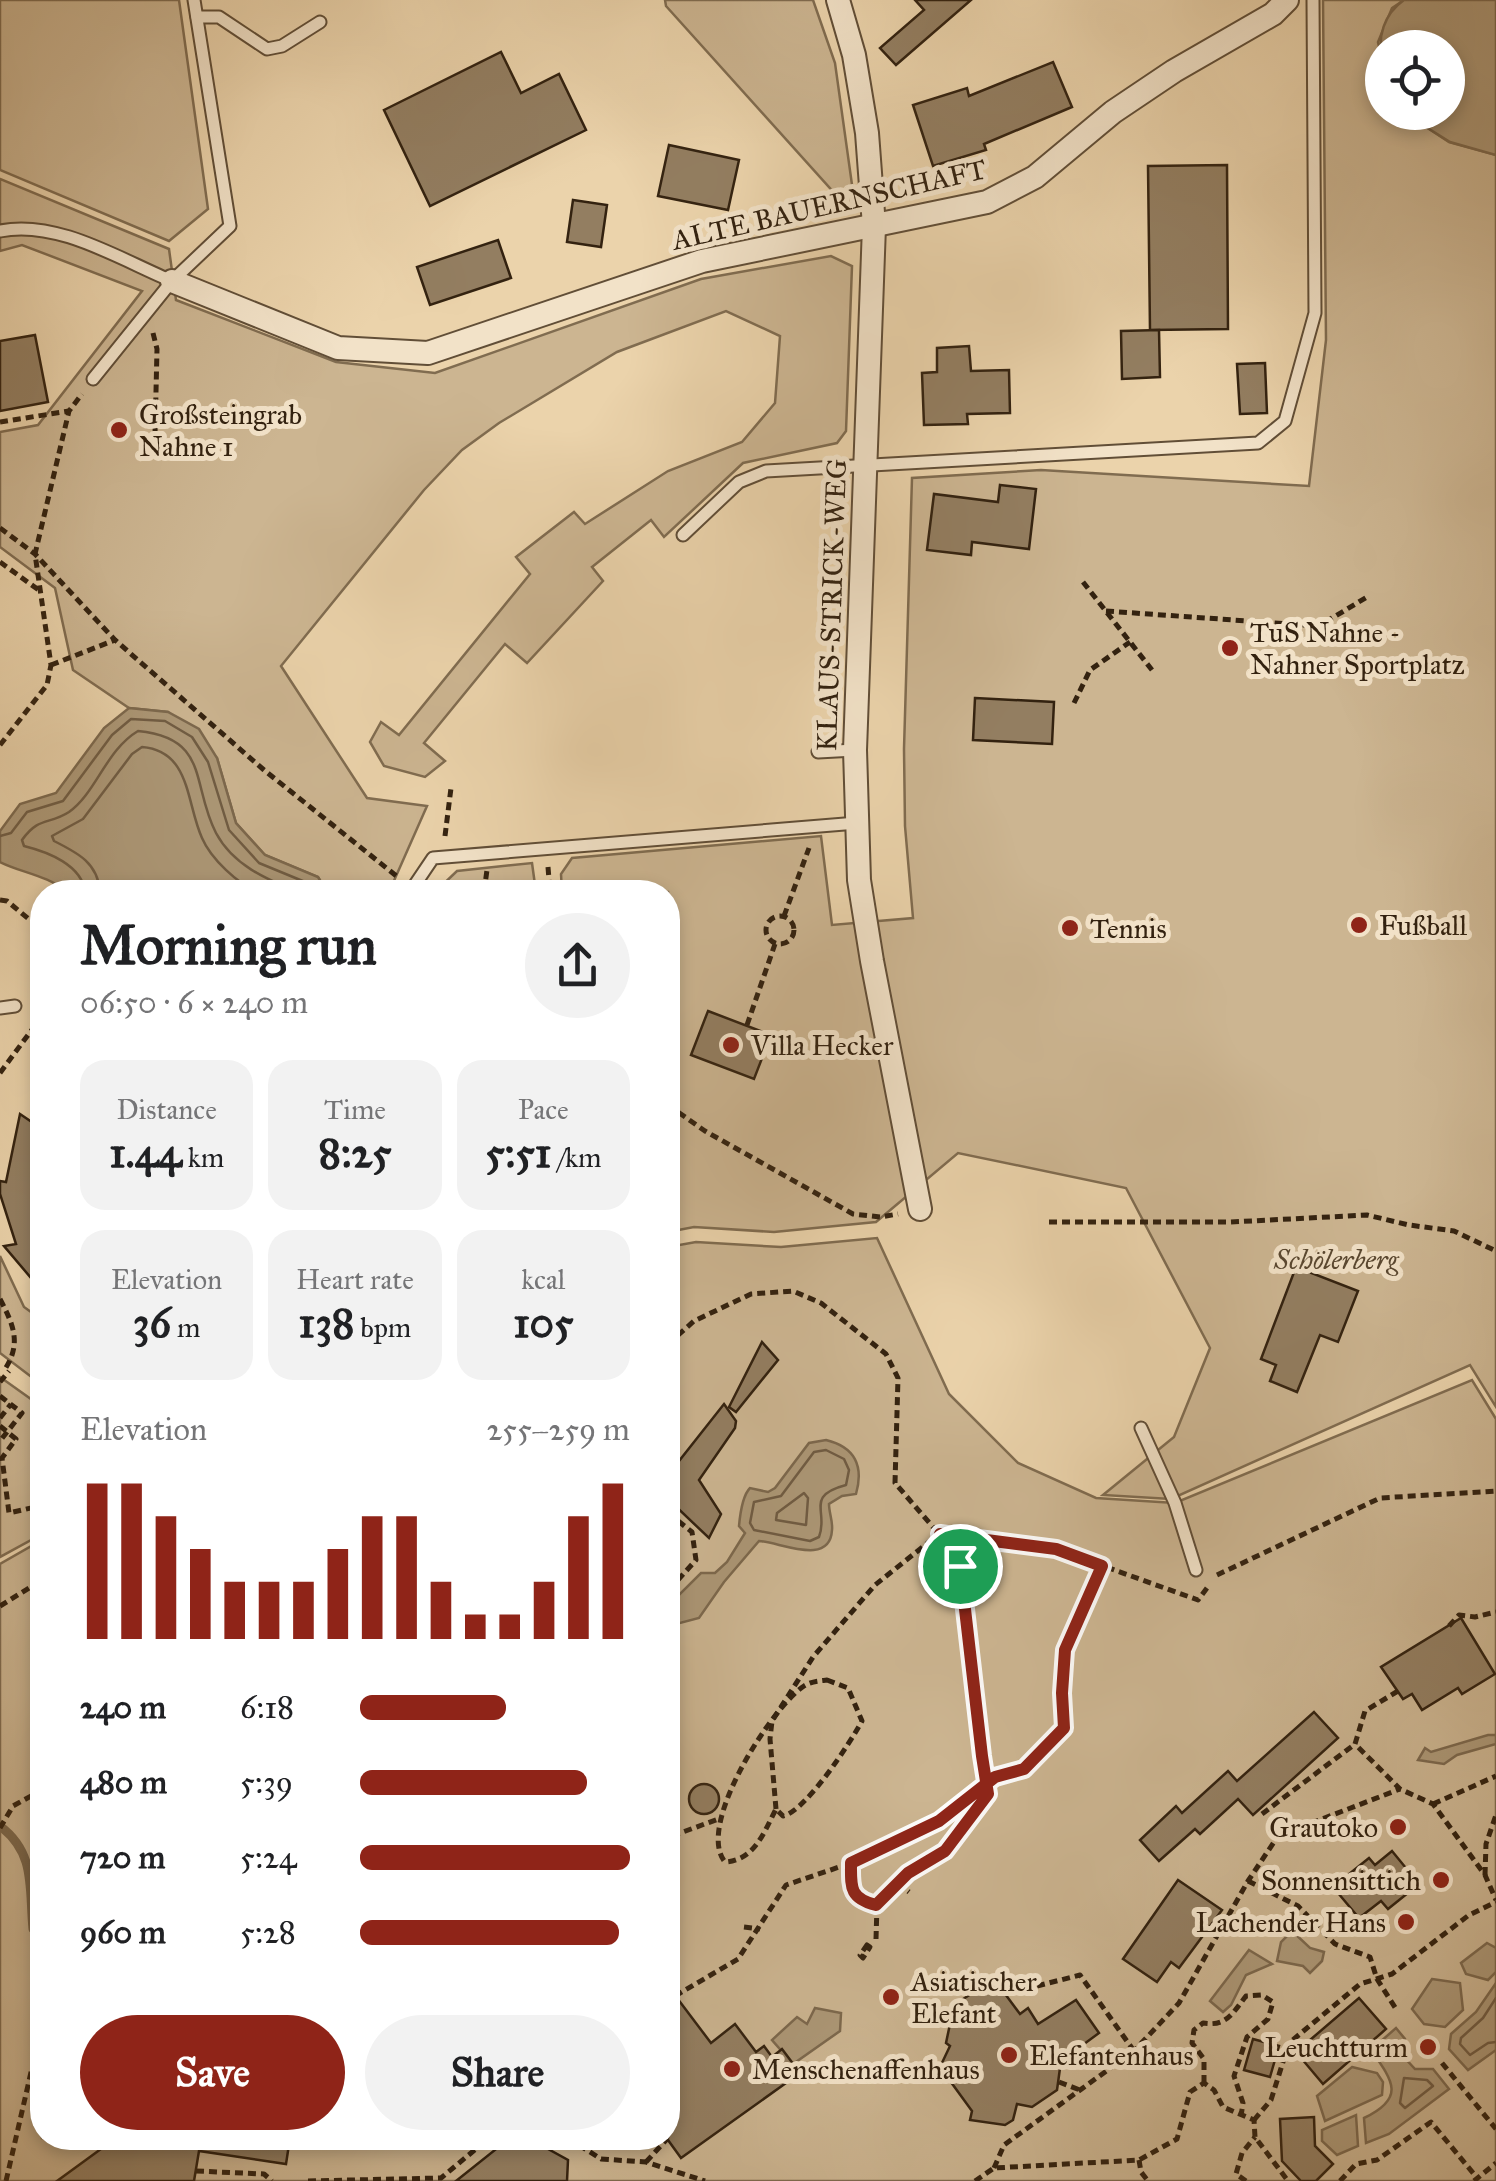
<!DOCTYPE html>
<meta charset="utf-8">
<style>
body{margin:0;font-family:"IM FELL Great Primer",serif;background:#f2f2f2;color:#202124;height:100vh;display:flex;flex-direction:column;font-size:38px;white-space:nowrap}
*{box-sizing:border-box;margin:0}
p{font-size:32px;color:#757577}
.icon{flex:none;width:55px;height:55px;fill:none;stroke:currentColor;stroke-width:2;stroke-linecap:round;stroke-linejoin:round}
.map{position:relative;flex:1;overflow:hidden}
.drawer{position:absolute;left:30px;top:880px;width:650px;height:1270px;display:flex;flex-direction:column;background:#fff;border-radius:40px;box-shadow:0 5px 15px #0003}
.drawer>*{flex:none}
.buttons{position:absolute;left:1365px;top:30px;display:grid;gap:20px}
.buttons a{display:grid;place-items:center;width:100px;height:100px;border-radius:50%;background:#fff;box-shadow:0 5px 15px #0003;font-size:50px}
.pin{position:absolute;display:grid;place-items:center;width:85px;height:85px;color:#fff;margin:-42px;border:5px solid #fff;border-radius:50%;box-shadow:0 2px 10px #0007}
.round{display:grid;place-items:center;flex:none;width:105px;height:105px;border-radius:52px;background:#f2f2f2}
.overview{display:flex;align-items:center;justify-content:space-between;height:170px;padding:0 50px}
h1{font-size:55px;font-weight:700;line-height:75px}
.stats{display:grid;grid-template-columns:repeat(3,1fr);gap:15px;height:170px;padding:10px 50px}
.stats div{display:grid;align-content:center;border-radius:25px;background:#f2f2f2;text-align:center}
.stats b{font-size:42px;font-weight:700}
.stats small{font-size:28px;font-weight:400}
.stats p{font-size:28px}
.chart{height:280px;padding:20px 50px}
.chart p{display:flex;justify-content:space-between}
.chart svg{width:100%;height:180px;margin-top:10px;stroke:#8f2418;stroke-width:6}
.button{display:flex;gap:20px;margin-top:auto;padding:20px 50px}
.button a{flex:1;height:115px;border-radius:60px;background:#8f2418;color:#fff;font-size:40px;font-weight:700;line-height:115px;text-align:center}
.button a+a{background:#f2f2f2;color:#202124}
ul{padding:0 50px;list-style:none;font-size:32px}
li{display:grid;grid-template-columns:160px 120px 1fr;align-items:center;height:75px}
li i{height:25px;border-radius:12px;background:#8f2418}
.map>svg:first-child{display:block}
.green{fill:#ccb591;stroke:#806c50;stroke-width:2.5}
.water{fill:#ac9776;stroke:#7c684d;stroke-width:2.5}
.lines{fill:none;stroke-linecap:round;stroke-linejoin:round}
.shore{stroke:#705c43;stroke-width:2.5}
.stream{stroke:#7c684d;stroke-width:9}
.building{fill:#937e61;stroke:#332210;stroke-width:2.5}
.lane-casing{stroke:#614e37;stroke-width:15}
.street-casing{stroke:#614e37;stroke-width:26}
.path{stroke:#332210;stroke-width:5;stroke-dasharray:8 5;stroke-linecap:butt}
.lane{stroke:#f2e2c8;stroke-width:11}
.street{stroke:#f2e2c8;stroke-width:22}
.path-bridge{stroke:#332210;stroke-width:5;stroke-dasharray:8 5;stroke-linecap:butt}
.route-casing{stroke:#fff;stroke-width:20}
.route{stroke:#8f2418;stroke-width:12}
.poi-dot{fill:#8f2418;stroke:#f2e2c8;stroke-width:4}
.labels{text-anchor:middle;stroke-width:10;stroke-linejoin:round;paint-order:stroke}
.street-label{font-size:28px;fill:#332210;stroke:#f2e2c8}
.poi-label{font-size:28px;fill:#332210;stroke:#f2e2c8;text-anchor:start}
.park-label{font-size:28px;font-style:italic;fill:#594730;stroke:#f2e2c8}
</style>
<div class="map">
<svg width="1496" height="2181" viewBox="0 0 1496 2181">
<rect width="100%" height="100%" fill="#ebd3ab"/>
<filter id="stains"><feTurbulence type="fractalNoise" baseFrequency=".002" numOctaves="4"/><feColorMatrix values="0 0 0 0 .2 0 0 0 0 .09 0 0 0 0 .02 0 0 0 .5 -.17"/></filter>
<radialGradient id="worn" r=".72"><stop offset=".6" stop-color="#630" stop-opacity="0"/><stop offset="1" stop-color="#630" stop-opacity=".3"/></radialGradient>
<g class="green">
<path d="M0,0H179L208,209L169,241L0,170Z"/>
<path d="M665,0H813L835,63L854,199L847,207L666,6Z"/>
<path d="M1323,0H1404L1392,8L1378,42L1382,60V112L1405,113L1449,142L1496,155V1407L1470,1365L1171,1499L1103,1495L1174,1437L1210,1348L1126,1188L958,1153L876,1222L774,1232L694,1227L668,1232V892H562L561,874L572,858L821,836L832,925L913,918L905,826L904,749L912,478L1041,470L1309,486L1326,340Z"/>
<path d="M0,179L169,249L176,300L336,362L435,373L701,279L831,256L852,266L846,431L837,443L743,463L664,537L651,520L592,567L603,581L527,663L505,644L424,743L445,761L425,777L384,766L370,742L381,722L399,735L530,574L516,557L574,512L585,524L668,471L742,442L775,403L780,336L726,311L617,352L499,423L462,450L424,490L281,666L367,798L427,806L389,892H327L318,877L265,855L236,823L217,758L168,712L129,708L73,670L55,588L0,547V432L38,425L142,291L22,245L0,251Z"/>
<path d="M532,863L536,892H435L457,871Z"/>
<path d="M877,1238L949,1394L1018,1463L1096,1498L1175,1503L1472,1380L1496,1419V2181H0V1564L42,1540V2138H668V1247L696,1242L781,1247Z"/>
<path d="M0,1256L24,1307L42,1320V1385L0,1353Z"/>
<path d="M0,1377L42,1407V1534L0,1557Z"/>
</g>
<g class="water">
<path d="M1404,0H1496V155L1450,142L1407,115L1405,113L1448,112V48H1382V60C1377,37 1384,14 1404,0Z"/>
<path d="M129,708L168,712L199,729L217,758L236,823L265,855L318,877L327,892H67C47,875 22,873 0,862V831L20,804L56,793L104,728Z"/>
<path d="M826,1440C855,1447 864,1466 856,1494L842,1496L829,1504C829,1513 833,1521 832,1530C830,1567 780,1542 759,1541L724,1582L699,1618L680,1623L668,1617V1598L673,1601L701,1573H715L727,1562L745,1533L739,1526C740,1515 742,1496 750,1488L768,1492L775,1488L809,1443Z"/>
<path d="M1488,1735H1496V1744L1457,1755L1444,1764L1418,1760L1425,1748L1431,1752Z"/>
<path d="M1292,1931L1310,1948L1324,1952L1322,1961L1310,1973L1303,1966L1277,1961L1281,1942Z"/>
<path d="M1487,1943L1496,1948V1972L1488,1980L1466,1974L1461,1963Z"/>
<path d="M1249,1950L1272,1964L1246,1975L1231,2005L1223,2012L1210,2001Z"/>
<path d="M1432,1979L1460,1983L1463,2010L1445,2027L1424,2024L1412,2009Z"/>
<path d="M1496,1983V2050L1468,2070L1449,2049L1451,2034L1476,2012Z"/>
<path d="M815,2008L841,2013L840,2031L793,2064L772,2040L797,2017L807,2024Z"/>
<path d="M1396,2028L1405,2039L1403,2056L1415,2069H1433L1449,2089L1389,2134L1366,2143L1364,2118C1406,2098 1393,2081 1371,2050Z"/>
<path d="M1352,2067L1377,2073L1383,2082L1382,2095L1325,2121L1317,2096Z"/>
<path d="M1356,2115L1358,2146L1337,2155L1322,2141V2130Z"/>
</g>
<g class="lines">
<g class="shore">
<path d="M0,836L11,833L27,812L63,801L112,735L131,719L165,721L192,737L208,762L229,830L259,863L310,884L315,892"/>
<path d="M85,892C82,865 48,852 24,846L22,840C39,816 49,825 69,812C96,793 106,750 138,731C210,738 191,785 216,833C233,865 266,879 297,892"/>
<path d="M100,892C98,863 78,853 54,841L52,836L83,819L132,754L142,747C191,751 186,803 202,838C211,859 238,884 258,892"/>
<path d="M826,1450L844,1459L849,1470L846,1485C804,1496 829,1512 819,1537L810,1541L754,1530L750,1523L754,1502L781,1496L814,1452Z"/>
<path d="M804,1493L808,1498L806,1525L776,1520L777,1513Z"/>
<path d="M1496,1998L1483,2018L1461,2038L1460,2044L1470,2055L1488,2043L1496,2042"/>
<path d="M1404,2078L1427,2080L1433,2086L1405,2108L1400,2103Z"/>
</g>
<path class="stream" d="M0,1826C36,1853 29,1888 33,1929"/>
</g>
<g class="building">
<path d="M915,0H971L896,65L880,48L924,10Z"/>
<path d="M501,52L521,93L559,74L586,130L430,206L384,110Z"/>
<path d="M1053,62L1072,107L984,144L986,150L933,166L913,105L967,88L969,96Z"/>
<path d="M669,145L739,160L728,210L658,196Z"/>
<path d="M1227,165L1228,329L1150,330L1148,166Z"/>
<path d="M573,200L607,205L601,247L567,242Z"/>
<path d="M498,240L511,278L430,305L417,267Z"/>
<path d="M1159,330L1160,377L1122,379L1121,331Z"/>
<path d="M35,335L48,402L0,411V341Z"/>
<path d="M969,346L971,371L1009,370L1010,413L967,414L968,424L924,425L922,373L937,372V348Z"/>
<path d="M1265,363L1267,413L1240,414L1237,364Z"/>
<path d="M1000,485L1036,489L1029,549L972,542L971,555L927,550L934,494L998,502Z"/>
<path d="M975,698L1054,702L1052,744L973,740Z"/>
<path d="M708,1011L771,1035L754,1079L691,1055Z"/>
<path d="M20,1114L42,1129V1291L4,1246L16,1244L0,1194V1181L6,1182Z"/>
<path d="M1296,1267L1358,1291L1338,1342L1320,1335L1297,1392L1270,1381L1276,1365L1261,1359Z"/>
<path d="M762,1342L778,1360L736,1412L729,1407Z"/>
<path d="M724,1404L736,1421L735,1428L699,1480L721,1514L709,1538L668,1499V1475Z"/>
<path d="M1461,1618L1495,1674L1462,1694L1458,1688L1422,1710L1412,1694L1403,1699L1381,1667Z"/>
<path d="M1314,1712L1338,1738L1253,1815L1238,1799L1200,1834L1195,1829L1159,1861L1140,1840L1176,1806L1182,1813L1228,1771L1237,1781Z"/>
<circle cx="704" cy="1799" r="15"/>
<path d="M1392,1851L1419,1884L1388,1909L1381,1901L1359,1918L1333,1887L1369,1858L1375,1865Z"/>
<path d="M1178,1880L1222,1910L1179,1968L1171,1962L1157,1982L1123,1959Z"/>
<path d="M994,1979L1020,2014L1028,2008L1038,2024L1076,2000L1099,2033L1061,2061L1057,2090L1032,2107L1017,2104L1013,2120L1005,2125L970,2120L972,2111L940,2067L950,2046L946,2043L954,2005Z"/>
<path d="M668,1986L711,2043L735,2024L756,2052L764,2046L772,2057L782,2049L800,2073L681,2158L668,2140Z"/>
<path d="M1359,1998L1386,2029L1323,2084L1296,2052Z"/>
<path d="M1253,2039L1279,2046L1270,2077L1244,2070Z"/>
<path d="M1314,2117L1315,2146L1333,2164L1316,2181H1301L1282,2161L1280,2119Z"/>
<path d="M116,2138H290L286,2164L199,2151L194,2181H57Z"/>
<path d="M510,2138H528L568,2160L567,2181H456Z"/>
</g>
<g class="lines">
<g class="lane-casing">
<g id="lane">
<path d="M197,17H219L267,49L282,46L320,22"/>
<path d="M0,231C57,219 121,260 172,281"/>
<path d="M93,379L172,281L230,226L194,0"/>
<path d="M683,535L739,482L766,471L1258,443L1285,421L1315,313L1313,0"/>
<path d="M818,752L855,750"/>
<path d="M410,892L433,858L857,823"/>
<path d="M0,1008L15,1006"/>
<path d="M1141,1428L1175,1503L1196,1570"/>
</g>
</g>
<g class="street-casing">
<g id="street">
<path d="M838,0L854,55L867,133L874,226L855,750L859,880L872,961L920,1209"/>
<path d="M172,281L338,348L428,353L702,261L987,202L1035,177L1113,112L1174,71L1273,14L1287,0"/>
</g>
</g>
<g class="path">
<path d="M153,333L157,349L155,434"/>
<path d="M0,422L69,411"/>
<path d="M0,528L35,554L115,640L264,770L399,878"/>
<path d="M0,562L40,591"/>
<path d="M1083,582L1152,670"/>
<path d="M1106,611L1319,626L1367,597"/>
<path d="M51,665L115,640"/>
<path d="M1074,703L1090,670L1130,642"/>
<path d="M0,745L47,685L51,665L35,554L69,411L82,394"/>
<path d="M445,836L451,788"/>
<path d="M548,867L550,892"/>
<path d="M484,892L487,870"/>
<path d="M0,900L7,901L42,930"/>
<circle cx="780" cy="930" r="14"/>
<path d="M784,916L809,848"/>
<path d="M747,1025L775,944"/>
<path d="M0,1073L42,1016"/>
<path d="M668,1105L705,1131L853,1214L880,1217L898,1214"/>
<path d="M1049,1222H1231L1367,1215L1409,1225L1454,1231L1496,1251"/>
<path d="M0,1299C13,1324 22,1343 5,1369"/>
<path d="M668,1344L694,1321L751,1294L793,1291L821,1303L886,1354L898,1378L895,1483L939,1534L1056,1549L1198,1600L1207,1588"/>
<path d="M0,1382L9,1371"/>
<path d="M0,1396L22,1413L0,1441"/>
<path d="M0,1418L11,1404"/>
<path d="M0,1426L16,1439L2,1458L9,1513L40,1506"/>
<path d="M668,1513L692,1532L696,1560L668,1591"/>
<path d="M1217,1575L1380,1498L1496,1491"/>
<path d="M0,1606L42,1580"/>
<path d="M1449,1626L1459,1615L1475,1617L1496,1612"/>
<path d="M827,1680L848,1688L862,1721C850,1743 806,1811 783,1816L776,1809C764,1832 755,1860 725,1862C695,1826 772,1707 804,1686C812,1681 819,1681 827,1680Z"/>
<path d="M1398,1691L1365,1711L1355,1744L1400,1789L1433,1804L1485,1875L1496,1900"/>
<path d="M1433,1804L1496,1776"/>
<path d="M1262,1814L1355,1744"/>
<path d="M0,1828L13,1806L42,1790"/>
<path d="M668,1830L672,1836L668,1850"/>
<path d="M672,1836L721,1818"/>
<path d="M956,1836L961,1839"/>
<path d="M668,1864V1851"/>
<path d="M908,1873L877,1905C849,1899 851,1887 851,1863L939,1821L995,1777L1024,1769L1059,1735L1064,1723L1062,1693L1065,1650L1102,1565"/>
<path d="M1485,1875L1486,1844L1496,1815"/>
<path d="M1248,1881L1298,1906L1335,1944L1370,1957L1377,1979L1396,2009"/>
<path d="M898,1883L909,1892"/>
<path d="M744,1927L760,1929"/>
<path d="M876,1939L877,1905"/>
<path d="M867,1945L870,1947L863,1958L860,1955Z"/>
<path d="M1037,1986L1080,1975L1134,2051"/>
<path d="M675,1996L738,1959L786,1885L851,1863"/>
<path d="M1442,2063L1496,2129"/>
<path d="M1059,2082L1080,2090"/>
<path d="M1204,2083V2059L1192,2043L1194,2030L1203,2023C1226,2027 1233,2013 1246,1996L1262,1995L1273,2002L1268,2019L1247,2037L1234,2076L1243,2103L1241,2116"/>
<path d="M1254,2120L1271,2100L1289,2043L1360,1984L1392,1974L1469,1915L1496,1902"/>
<path d="M568,2138L601,2159L646,2162L705,2181"/>
<path d="M542,2146L546,2138"/>
<path d="M1139,2160L1141,2172L1148,2181"/>
<path d="M646,2162L667,2139"/>
<path d="M994,2168L1004,2145L1134,2051L1179,2003L1248,1881L1278,1836L1400,1789"/>
<path d="M196,2171L264,2174L272,2181"/>
<path d="M6,2181L32,2068L42,2057"/>
<path d="M308,2181L441,2178L489,2138"/>
<path d="M975,2181L994,2168L1139,2160L1177,2139L1190,2092L1204,2083L1214,2090L1223,2107L1254,2120L1255,2137L1288,2181"/>
<path d="M1246,2181L1236,2174L1242,2153L1255,2137"/>
<path d="M1340,2181L1356,2164L1377,2160L1431,2122L1478,2179"/>
<path d="M1474,2181L1496,2163"/>
</g>
<use href="#lane" class="lane"/>
<use href="#street" class="street"/>
<path class="path-bridge" d="M776,1809L770,1739L772,1721L813,1657L875,1585L939,1534L960,1566L988,1794L945,1851L908,1873"/>
</g>
<g class="lines">
<g class="route-casing">
<path id="route" d="M960,1566L982,1756L988,1794L945,1851L908,1873L876,1905C849,1898 851,1887 851,1863L939,1821L995,1777L1024,1769L1064,1728L1062,1693L1065,1650L1102,1566L1056,1549L940,1534L960,1566"/>
</g>
<use href="#route" class="route"/>
</g>
<g class="poi-dot">
<circle cx="119" cy="430" r="10"/>
<circle cx="1230" cy="648" r="10"/>
<circle cx="1359" cy="925" r="10"/>
<circle cx="1070" cy="928" r="10"/>
<circle cx="731" cy="1045" r="10"/>
<circle cx="1398" cy="1827" r="10"/>
<circle cx="1441" cy="1880" r="10"/>
<circle cx="1406" cy="1922" r="10"/>
<circle cx="891" cy="1997" r="10"/>
<circle cx="1428" cy="2047" r="10"/>
<circle cx="1009" cy="2055" r="10"/>
<circle cx="732" cy="2069" r="10"/>
</g>
<g class="labels">
<g class="street-label">
<text transform="translate(829 204) rotate(-13)" y="10">ALTE BAUERNSCHAFT</text>
<text transform="translate(831 605) rotate(-88)" y="10">KLAUS-STRICK-WEG</text>
</g>
<g class="poi-label">
<text x="139" y="424">Großsteingrab<tspan x="139" dy="32">Nahne 1</tspan></text>
<text x="1250" y="642">TuS Nahne -<tspan x="1250" dy="32">Nahner Sportplatz</tspan></text>
<text x="1379" y="935">Fußball</text>
<text x="1090" y="938">Tennis</text>
<text x="751" y="1055">Villa Hecker</text>
<text x="1378" y="1837" text-anchor="end">Grautoko</text>
<text x="1421" y="1890" text-anchor="end">Sonnensittich</text>
<text x="1386" y="1932" text-anchor="end">Lachender Hans</text>
<text x="911" y="1991">Asiatischer<tspan x="911" dy="32">Elefant</tspan></text>
<text x="1408" y="2057" text-anchor="end">Leuchtturm</text>
<text x="1029" y="2065">Elefantenhaus</text>
<text x="752" y="2079">Menschenaffenhaus</text>
</g>
<g class="park-label">
<text x="1336" y="1269">Schölerberg</text>
</g>
</g>
<rect width="100%" height="100%" filter="url(#stains)"/>
<rect width="100%" height="100%" fill="url(#worn)"/>
</svg>
<div class="buttons">
<a><svg class="icon" aria-label="locate" viewBox="0 0 24 24"><circle cx="12" cy="12" r="6"/><path d="M12 2v4M12 18v4M2 12h4M18 12h4"/></svg></a>
</div>
<div class="pin" style="left:960px;top:1566px;background:#1e9e55"><svg class="icon" aria-label="arrive" viewBox="0 0 24 24"><path d="M6 21V4h12l-3 4 3 4H6"/></svg></div>
<section class="drawer">
<div class="overview"><div><h1>Morning run</h1><p>06:50 · 6 × 240 m</p></div><a class="round"><svg class="icon" aria-label="share" viewBox="0 0 24 24"><path d="M12 15V3M7 8l5-5 5 5M5 13v7h14v-7"/></svg></a></div>
<div class="stats">
<div><p>Distance</p><b>1.44<small> km</small></b></div>
<div><p>Time</p><b>8:25</b></div>
<div><p>Pace</p><b>5:51<small> /km</small></b></div>
</div>
<div class="stats">
<div><p>Elevation</p><b>36<small> m</small></b></div>
<div><p>Heart rate</p><b>138<small> bpm</small></b></div>
<div><p>kcal</p><b>105</b></div>
</div>
<div class="chart"><p><span>Elevation</span>255–259 m</p>
<svg viewBox="0 0 160 44" preserveAspectRatio="none"><path d="M5 44V6M15 44V6M25 44V14M35 44V22M45 44V30M55 44V30M65 44V30M75 44V22M85 44V14M95 44V14M105 44V30M115 44V38M125 44V38M135 44V30M145 44V14M155 44V6"/></svg>
</div>
<ul>
<li><b>240 m</b>6:18<i style="width:54%"></i></li>
<li><b>480 m</b>5:39<i style="width:84%"></i></li>
<li><b>720 m</b>5:24<i style="width:100%"></i></li>
<li><b>960 m</b>5:28<i style="width:96%"></i></li>
</ul>
<div class="button"><a>Save</a><a>Share</a></div>
</section>
</div>
